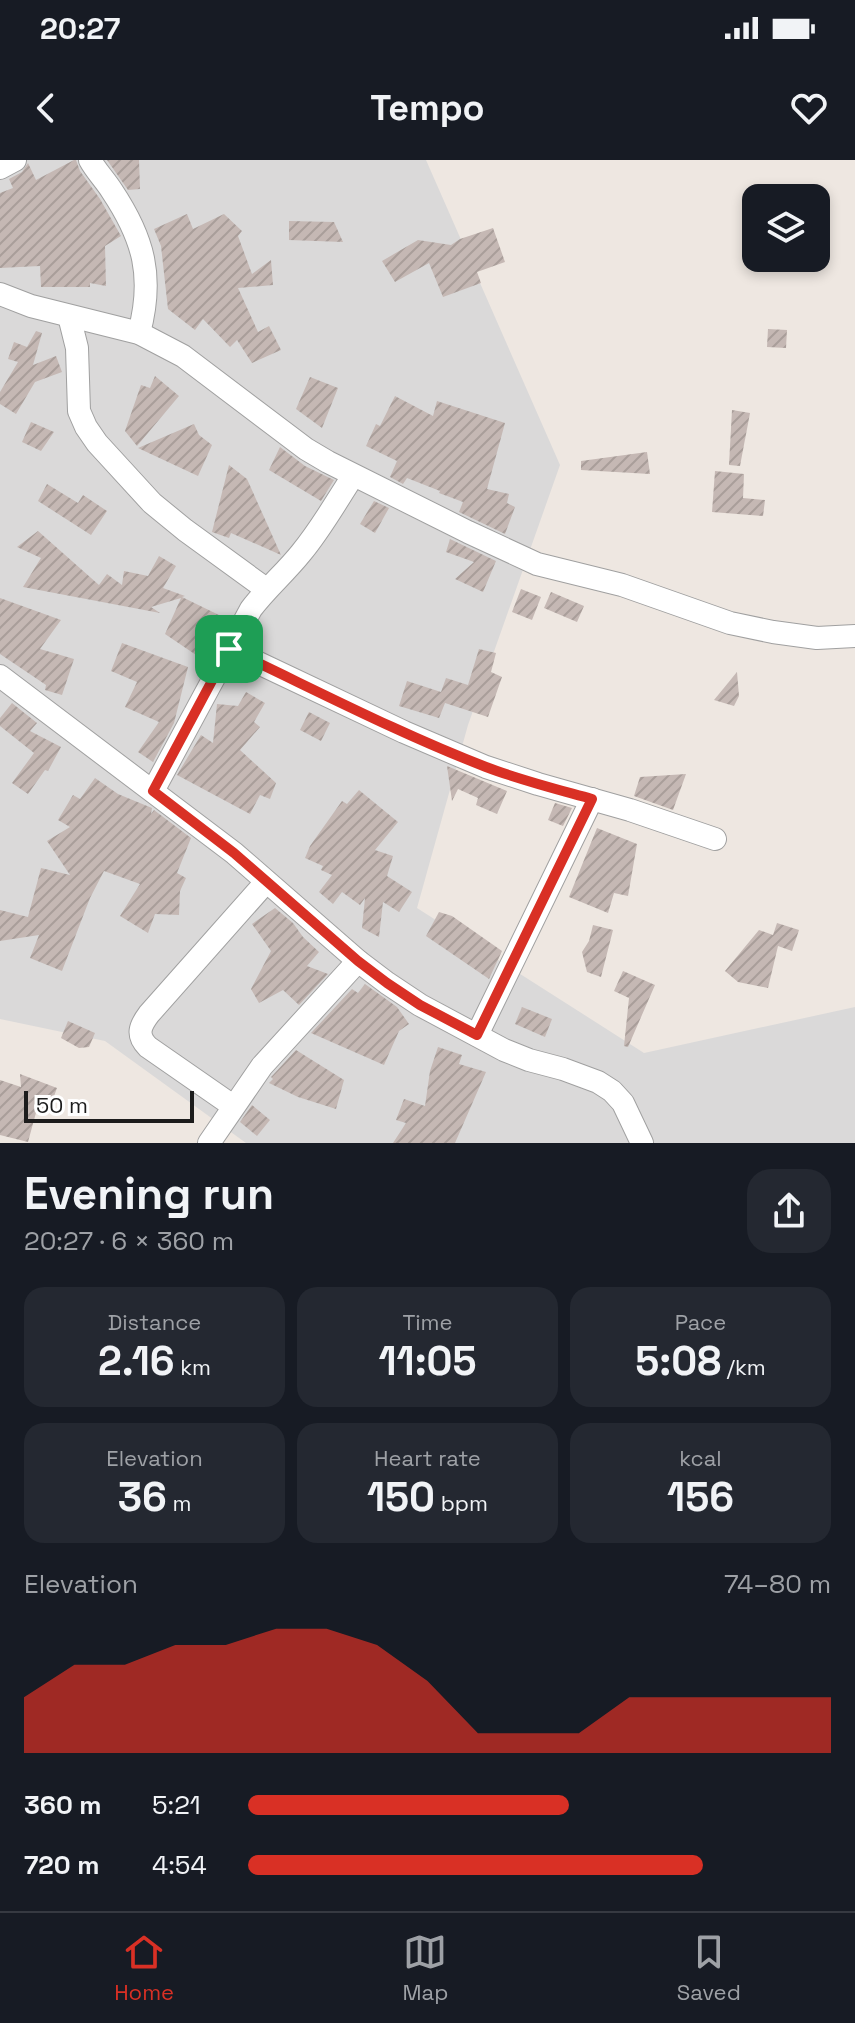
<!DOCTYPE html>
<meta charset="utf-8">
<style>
body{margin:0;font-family:"Space Grotesk",sans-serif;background:#242831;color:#f1f3f6;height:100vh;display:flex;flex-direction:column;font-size:30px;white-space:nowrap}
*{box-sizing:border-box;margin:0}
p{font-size:26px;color:#9ea1a6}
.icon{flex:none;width:44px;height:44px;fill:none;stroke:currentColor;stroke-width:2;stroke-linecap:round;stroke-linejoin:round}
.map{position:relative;height:983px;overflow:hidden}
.sheet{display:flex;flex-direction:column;background:#171b24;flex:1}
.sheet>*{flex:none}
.fabs{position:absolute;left:742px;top:24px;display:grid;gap:16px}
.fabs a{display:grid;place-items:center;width:88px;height:88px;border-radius:16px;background:#171b24;box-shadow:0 4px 12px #0003;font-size:40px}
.scale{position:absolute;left:24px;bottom:20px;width:170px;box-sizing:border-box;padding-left:8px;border:4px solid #1c1c1c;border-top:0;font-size:22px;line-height:28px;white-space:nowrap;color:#1c1c1c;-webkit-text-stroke:6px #fff;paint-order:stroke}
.pin{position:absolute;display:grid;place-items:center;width:68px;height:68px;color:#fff;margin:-34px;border-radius:16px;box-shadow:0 4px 12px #0006}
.round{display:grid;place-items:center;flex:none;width:84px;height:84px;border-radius:24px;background:#242831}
.summary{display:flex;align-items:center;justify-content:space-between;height:136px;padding:0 24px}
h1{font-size:44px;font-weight:700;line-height:60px}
.figures{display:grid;grid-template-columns:repeat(3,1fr);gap:12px;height:136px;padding:8px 24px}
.figures div{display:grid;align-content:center;border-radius:20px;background:#242831;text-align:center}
.figures b{font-size:40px;font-weight:700}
.figures small{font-size:22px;font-weight:400}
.figures p{font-size:22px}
.chart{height:224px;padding:16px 24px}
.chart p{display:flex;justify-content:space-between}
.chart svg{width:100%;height:144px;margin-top:8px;fill:#d93025;opacity:.7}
ul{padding:0 24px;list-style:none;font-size:26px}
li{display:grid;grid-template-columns:128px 96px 1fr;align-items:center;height:60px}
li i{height:20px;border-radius:10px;background:#d93025}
.status{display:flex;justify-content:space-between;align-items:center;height:56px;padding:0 40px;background:#171b24;direction:ltr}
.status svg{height:22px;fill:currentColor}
header{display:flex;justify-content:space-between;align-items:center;height:104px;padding:0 24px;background:#171b24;font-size:36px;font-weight:700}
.dock{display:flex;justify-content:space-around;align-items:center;height:112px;border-top:2px solid #363941;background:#171b24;font-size:22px;color:#9ea1a6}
.dock a{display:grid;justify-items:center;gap:4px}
.dock .on{color:#d93025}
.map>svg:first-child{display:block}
.residential{fill:#dad9d9}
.building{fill:url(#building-hatch)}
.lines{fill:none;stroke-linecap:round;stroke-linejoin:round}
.minor-casing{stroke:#a0a0a0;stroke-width:24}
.minor{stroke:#fff;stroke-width:22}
.route-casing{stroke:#fff;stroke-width:16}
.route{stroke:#d93025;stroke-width:10}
</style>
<div class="status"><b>20:27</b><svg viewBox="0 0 49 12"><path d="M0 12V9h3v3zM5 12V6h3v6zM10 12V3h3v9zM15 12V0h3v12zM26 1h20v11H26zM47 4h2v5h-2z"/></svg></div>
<header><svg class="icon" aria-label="back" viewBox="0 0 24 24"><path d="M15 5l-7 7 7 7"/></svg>Tempo<svg class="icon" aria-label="heart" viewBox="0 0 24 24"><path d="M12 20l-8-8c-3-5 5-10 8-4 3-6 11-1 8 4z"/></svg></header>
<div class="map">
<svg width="855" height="983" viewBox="0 0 855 983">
<defs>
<pattern id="building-hatch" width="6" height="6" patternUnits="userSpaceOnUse" patternTransform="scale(2)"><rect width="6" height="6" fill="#c5b8b4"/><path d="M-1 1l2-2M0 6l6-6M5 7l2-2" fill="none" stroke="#a99e9a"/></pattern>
</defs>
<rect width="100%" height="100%" fill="#eee7e1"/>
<path class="residential" d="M0,0H426L560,305L468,565L417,748L644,893L855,847V983H246L105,881L0,859Z"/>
<g class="building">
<path d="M74,0H76L80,11L100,39L121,76L105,86L106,126L90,123V127H41L40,106L0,108V33L13,28L9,19L22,12L28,3L36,20Z"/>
<path d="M107,0H139L140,29L128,30Z"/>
<path d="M187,54L193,69L224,54L242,71L238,76L252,114L271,100L273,125L238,128L258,172L269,166L281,190L252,203L237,180L230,187L203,159L195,170L168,149L161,86L154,69Z"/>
<path d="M289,61L334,62L343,82L289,80Z"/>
<path d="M493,68L505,102L477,112L481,123L443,137L429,103L395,122L382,101L418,80L451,85L460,79Z"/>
<path d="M768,169L787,170L786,188L767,187Z"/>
<path d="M36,171L42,173L33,205L56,196L62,212L35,222L16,254L0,244V232L18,202L8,199L14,182L27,187Z"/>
<path d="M155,216L179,236L137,286L125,271L141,225L150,228Z"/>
<path d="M310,217L338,228L322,268L296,249Z"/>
<path d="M395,236L433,256L437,241L505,263L487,329L509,334L507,343L515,347L505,374L459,352L463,342L439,333L440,331L407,318L403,324L390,317L397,301L366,286L376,264L380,266Z"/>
<path d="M732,250L750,253L740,306L729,305Z"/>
<path d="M31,262L54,272L41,291L22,282Z"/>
<path d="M194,264L199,275L212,285L198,316L138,288Z"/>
<path d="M280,287L305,306L334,320L321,341L269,310Z"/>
<path d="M647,292L650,314L581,310V301Z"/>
<path d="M229,305L247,319L281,395L231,373L229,378L212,372Z"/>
<path d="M715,311L744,314L743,338L765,340L763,356L712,352Z"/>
<path d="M47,324L78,343L83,335L107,351L91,375L38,341Z"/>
<path d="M374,341L389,348L375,373L360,364Z"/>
<path d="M38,371L99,425L107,414L122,425L124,411L148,416L159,396L176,406L163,428L185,436L182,437L223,457L202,499L165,474L181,438L151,447L160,453L23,427L41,398L17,387Z"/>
<path d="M450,379L496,401L483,432L455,419L474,402L446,392Z"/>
<path d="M521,429L541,437L532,460L512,452Z"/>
<path d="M551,432L584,446L577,462L544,448Z"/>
<path d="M0,438L61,460L40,489L74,499L62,535L45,530L46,525L0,494Z"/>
<path d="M122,483L188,507L174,563L153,602L138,592L159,562L125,547L137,522L111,511Z"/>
<path d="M479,489L496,493L491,512L502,517L488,557L445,543L439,558L399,546L407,521L441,532L446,518L468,525Z"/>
<path d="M737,512L739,536L734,546L714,540Z"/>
<path d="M246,532L265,543L254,562L260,567L240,590L276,623L270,639L260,635L250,654L177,615L201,575L213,583L217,544L238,546Z"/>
<path d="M12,543L37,563L30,571L61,587L48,611L45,610L28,634L12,623L34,593L0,566V558Z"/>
<path d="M309,552L330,563L321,581L300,570Z"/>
<path d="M447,606L507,631L497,654L476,645L478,638L458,629L452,641Z"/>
<path d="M686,614L673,650L634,636L640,617Z"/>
<path d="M95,618L118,634L152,648L151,654L154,650L191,678L177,713L186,718L180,731L179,755L155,754L148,773L120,756L140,724L104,711L90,738L62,811L30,798L39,775L0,781V750L28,757L41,708L70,715L47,681L70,667L58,660L73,635L80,639Z"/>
<path d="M359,630L398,662L375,690L393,696L387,716L412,732L399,752L383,742L379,777L362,768L365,738L360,745L342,732L333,744L319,732L332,715L321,710L323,706L305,698L310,686L342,641L347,644Z"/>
<path d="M555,643L572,648L563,666L548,660Z"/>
<path d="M597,668L637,684L628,736L614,733L608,753L569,737Z"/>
<path d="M275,748L293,763L303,777L319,792L307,806L328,814L299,845L283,830L259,843L251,829L271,791L252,764Z"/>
<path d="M439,752L452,756L502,791L489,819L426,776Z"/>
<path d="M777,763L799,770L792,791L778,786L768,828L738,822L725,811L759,770L773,775Z"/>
<path d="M593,765L613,770L601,817L587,812L582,792L589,781Z"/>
<path d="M623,811L655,825L628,887L624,886L629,838L614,831Z"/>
<path d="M365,824L397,847L409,864L399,871L384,905L311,873L352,829L358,833Z"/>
<path d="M522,847L552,859L545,877L515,864Z"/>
<path d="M68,861L95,873L89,887L79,888L61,878Z"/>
<path d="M438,887L462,895L459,904L486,912L455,983H393L406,963L396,960L404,939L425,946L430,911Z"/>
<path d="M296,890L344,920L336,949L298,937L269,923L273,919L271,917L273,915Z"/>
<path d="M20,914L57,928L49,950L37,949L28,982L0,975V920L21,927Z"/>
<path d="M252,945L270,960L257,976L240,962Z"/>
</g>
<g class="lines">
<g class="minor-casing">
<g id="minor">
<path d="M90,0C96,11 105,20 112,31C144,79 154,117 139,173"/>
<path d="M0,8L15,0"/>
<path d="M0,134L31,146L139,173L183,196L306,289L328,302L468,372L537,404L622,425L730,463L773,472L817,478L855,476"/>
<path d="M69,156L77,188L79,251L86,267L97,283L152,343L185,370L266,429"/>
<path d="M229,489L404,572L486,607L538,624L630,650L715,679"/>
<path d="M0,516L234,693L358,801L387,823L420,845L504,890L529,900L563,909L598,922L612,931L623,943L642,983"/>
<path d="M153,631L251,449C266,429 285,413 301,393C321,369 336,342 353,316"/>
<path d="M477,875L592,639"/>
<path d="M233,946L148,887C136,875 140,866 149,854L266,722"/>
<path d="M209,983L262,906L358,801"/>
</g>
</g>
<use href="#minor" class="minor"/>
</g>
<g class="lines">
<g class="route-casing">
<path id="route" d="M229,489C314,529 398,573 486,607C520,620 556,629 592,639L477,875L420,845L387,823L358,801L234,693L153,631Z"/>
</g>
<use href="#route" class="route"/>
</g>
</svg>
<div class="fabs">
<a><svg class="icon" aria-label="layers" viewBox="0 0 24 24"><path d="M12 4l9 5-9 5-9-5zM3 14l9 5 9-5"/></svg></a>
</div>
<div class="scale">50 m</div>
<div class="pin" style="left:229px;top:489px;background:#1e9e55"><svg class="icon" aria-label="arrive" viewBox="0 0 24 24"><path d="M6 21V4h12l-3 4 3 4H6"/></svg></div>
</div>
<section class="sheet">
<div class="summary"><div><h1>Evening run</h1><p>20:27 · 6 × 360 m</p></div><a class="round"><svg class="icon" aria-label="share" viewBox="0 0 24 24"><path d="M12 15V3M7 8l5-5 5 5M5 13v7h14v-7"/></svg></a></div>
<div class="figures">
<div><p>Distance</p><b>2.16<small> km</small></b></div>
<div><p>Time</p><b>11:05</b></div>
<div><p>Pace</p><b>5:08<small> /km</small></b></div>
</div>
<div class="figures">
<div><p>Elevation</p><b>36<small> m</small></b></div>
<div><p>Heart rate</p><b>150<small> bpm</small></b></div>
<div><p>kcal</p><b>156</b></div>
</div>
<div class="chart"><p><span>Elevation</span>74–80 m</p>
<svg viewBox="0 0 160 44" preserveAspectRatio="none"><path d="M0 44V27L10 17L20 17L30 11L40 11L50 6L60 6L70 11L80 22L90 38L100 38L110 38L120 27L130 27L140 27L150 27L160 27V44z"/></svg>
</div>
<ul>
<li><b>360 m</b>5:21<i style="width:55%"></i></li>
<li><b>720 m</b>4:54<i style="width:78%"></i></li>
</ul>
</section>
<nav class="dock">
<a class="on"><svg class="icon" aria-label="home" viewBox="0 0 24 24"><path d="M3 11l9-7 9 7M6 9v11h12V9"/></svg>Home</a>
<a><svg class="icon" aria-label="map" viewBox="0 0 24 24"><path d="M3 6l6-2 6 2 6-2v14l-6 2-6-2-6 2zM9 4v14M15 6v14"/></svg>Map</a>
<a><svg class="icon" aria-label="saved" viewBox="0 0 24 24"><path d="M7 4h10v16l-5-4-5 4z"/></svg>Saved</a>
</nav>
